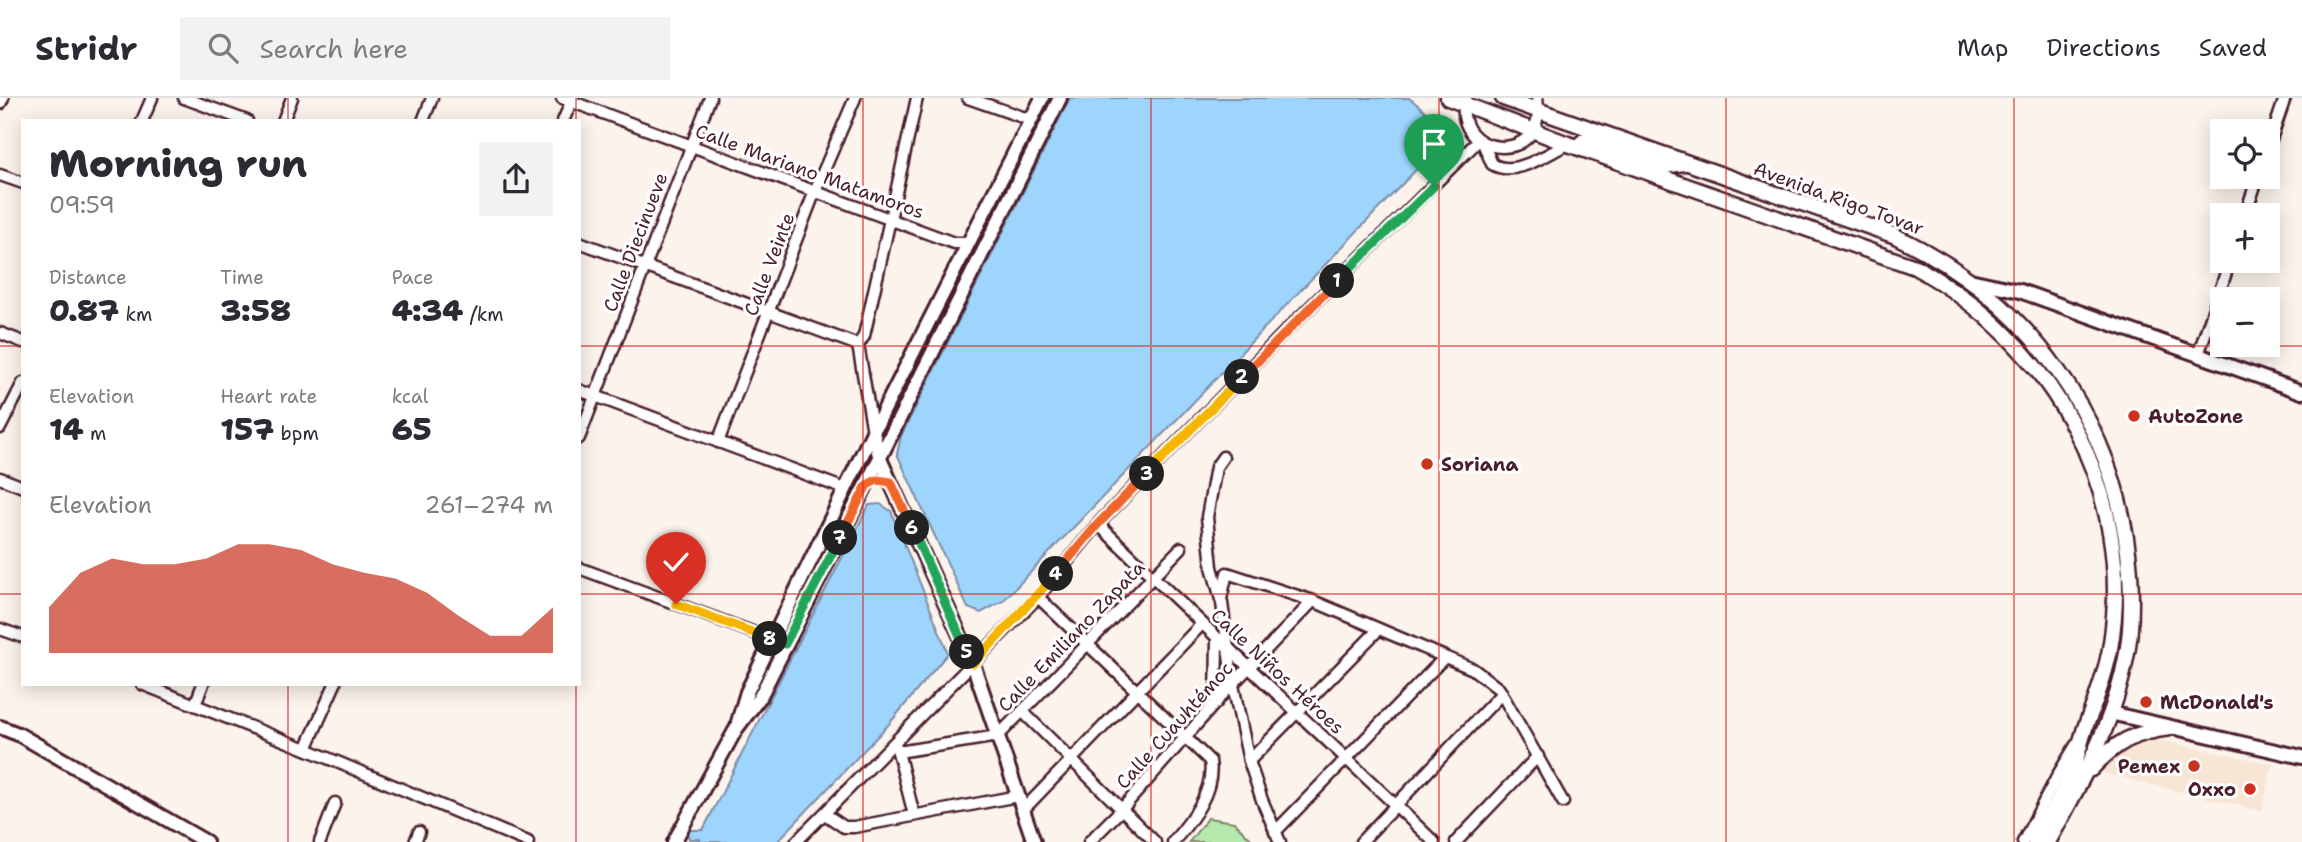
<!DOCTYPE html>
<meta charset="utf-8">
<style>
body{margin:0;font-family:"Shantell Sans",sans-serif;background:#f2f2f3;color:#2b2b33;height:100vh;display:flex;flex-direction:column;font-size:26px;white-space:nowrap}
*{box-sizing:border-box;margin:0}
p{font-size:23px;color:#7c7c81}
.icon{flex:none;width:38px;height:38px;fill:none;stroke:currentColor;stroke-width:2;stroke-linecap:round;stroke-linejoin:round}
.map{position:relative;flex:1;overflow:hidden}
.drawer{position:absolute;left:21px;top:21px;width:560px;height:567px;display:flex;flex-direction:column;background:#fff;border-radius:0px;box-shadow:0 4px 18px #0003}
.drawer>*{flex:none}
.controls{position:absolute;left:2210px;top:21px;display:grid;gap:14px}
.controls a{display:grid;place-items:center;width:70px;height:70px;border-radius:0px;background:#fff;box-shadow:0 4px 18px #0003;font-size:35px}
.pin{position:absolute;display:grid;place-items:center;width:60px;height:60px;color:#fff;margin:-72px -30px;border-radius:50% 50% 50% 0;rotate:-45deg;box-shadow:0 0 7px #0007}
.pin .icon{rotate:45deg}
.km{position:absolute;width:35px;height:35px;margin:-18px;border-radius:50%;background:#222;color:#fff;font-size:19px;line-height:35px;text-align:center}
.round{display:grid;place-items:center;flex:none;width:74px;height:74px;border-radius:0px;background:#f2f2f3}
.head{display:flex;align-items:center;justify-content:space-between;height:119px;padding:0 28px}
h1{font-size:38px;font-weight:800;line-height:52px}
.figures{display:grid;grid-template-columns:repeat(3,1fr);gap:10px;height:119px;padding:7px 28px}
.figures div{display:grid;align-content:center}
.figures b{font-size:30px;font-weight:800}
.figures small{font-size:19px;font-weight:400}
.figures p{font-size:19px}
.chart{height:196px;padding:14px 28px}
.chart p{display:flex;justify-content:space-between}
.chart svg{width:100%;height:126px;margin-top:7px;fill:#c8321e;opacity:.7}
header{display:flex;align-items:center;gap:42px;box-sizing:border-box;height:98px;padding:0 35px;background:#fff;border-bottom:2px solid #e1e1e2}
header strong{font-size:33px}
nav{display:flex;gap:38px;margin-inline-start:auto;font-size:24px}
.search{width:490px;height:63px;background:#f2f2f3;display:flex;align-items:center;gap:18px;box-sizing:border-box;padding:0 24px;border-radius:0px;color:#7c7c81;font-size:26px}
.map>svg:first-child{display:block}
.built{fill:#f8e6d5}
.garden{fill:#b4e9ab;stroke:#7f846b;stroke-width:2}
.water{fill:#9ed5fd;stroke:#7c8ca9;stroke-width:2}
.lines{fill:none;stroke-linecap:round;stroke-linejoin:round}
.minor-casing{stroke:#4a1f2b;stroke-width:15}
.major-casing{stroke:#4a1f2b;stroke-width:18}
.highway-casing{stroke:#4a1f2b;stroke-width:19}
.minor{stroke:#fff;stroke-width:10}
.major{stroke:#fff;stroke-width:12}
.highway{stroke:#fff;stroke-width:14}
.split-1-casing{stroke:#fff;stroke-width:14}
.split-2-casing{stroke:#fff;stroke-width:14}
.split-3-casing{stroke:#fff;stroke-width:14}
.split-4-casing{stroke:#fff;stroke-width:14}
.split-5-casing{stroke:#fff;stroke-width:14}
.split-6-casing{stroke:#fff;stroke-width:14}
.split-7-casing{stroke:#fff;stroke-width:14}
.split-8-casing{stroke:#fff;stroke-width:14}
.split-9-casing{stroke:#fff;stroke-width:14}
.split-1{stroke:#22a559;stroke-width:9}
.split-2{stroke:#f0652b;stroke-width:9}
.split-3{stroke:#f5b400;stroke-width:9}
.split-4{stroke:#f0652b;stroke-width:9}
.split-5{stroke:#f5b400;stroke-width:9}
.split-6{stroke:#22a559;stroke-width:9}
.split-7{stroke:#f0652b;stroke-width:9}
.split-8{stroke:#22a559;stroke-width:9}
.split-9{stroke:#f5b400;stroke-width:9}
.grid{fill:none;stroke:#d62828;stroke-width:2;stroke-opacity:0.55}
.poi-dot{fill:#c8321e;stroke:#fff;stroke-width:2.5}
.labels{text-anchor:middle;stroke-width:6;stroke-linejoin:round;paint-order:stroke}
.street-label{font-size:19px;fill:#4a1f2b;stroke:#fff}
.poi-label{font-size:19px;font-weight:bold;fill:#4a1f2b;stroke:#fff;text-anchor:start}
</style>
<header>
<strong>Stridr</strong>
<div class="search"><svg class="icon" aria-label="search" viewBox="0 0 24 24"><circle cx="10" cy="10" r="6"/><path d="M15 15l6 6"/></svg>Search here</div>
<nav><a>Map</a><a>Directions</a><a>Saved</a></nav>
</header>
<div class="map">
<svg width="2302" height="744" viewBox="0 0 2302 744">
<rect width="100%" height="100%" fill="#fcf4ec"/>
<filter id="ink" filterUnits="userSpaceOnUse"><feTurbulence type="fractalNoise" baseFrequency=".0143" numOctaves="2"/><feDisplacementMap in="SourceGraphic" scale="14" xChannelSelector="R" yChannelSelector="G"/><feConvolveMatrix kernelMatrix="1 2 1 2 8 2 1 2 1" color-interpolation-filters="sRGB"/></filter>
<g filter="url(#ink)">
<path class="built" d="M2154,641L2273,666L2262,713L2102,675L2117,656L2144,642Z"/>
<path class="garden" d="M1208,720L1234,724L1254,744H1189Z"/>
<g class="water">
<path d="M1070,0H1409C1431,16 1439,24 1434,53L1003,503L981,515L968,510L897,356L901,338Z"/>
<path d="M880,406L891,413L948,555L889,626L777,744H700V741H689L688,732H703L869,407Z"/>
</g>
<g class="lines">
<g class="minor-casing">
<g id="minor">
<path d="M184,0L247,23"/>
<path d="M562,0L954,145H968"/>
<path d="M968,0L1031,22"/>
<path d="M1466,0C1448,58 1549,72 1537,0"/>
<path d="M0,6L3,0"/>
<path d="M142,23L152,0"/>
<path d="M283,23L292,0"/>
<path d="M423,23L432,0"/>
<path d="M563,23L573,0"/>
<path d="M1483,45L1492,66C1515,80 1546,56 1568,46"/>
<path d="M2268,50L2285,0"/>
<path d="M0,77L23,85"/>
<path d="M2245,117L2258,79"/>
<path d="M579,144L858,247"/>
<path d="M0,235L23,244"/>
<path d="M2198,257L2230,163"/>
<path d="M579,292L845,391"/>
<path d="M0,330L23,285"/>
<path d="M873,334L858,247L864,238L917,0"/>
<path d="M579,340L710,0"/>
<path d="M718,344L815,93L855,0"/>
<path d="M1223,359L1216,369L1207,419L1212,469L1222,505L1233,587L1249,663L1262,702L1280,744"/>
<path d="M0,380L23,389"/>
<path d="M1098,426C1209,534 1323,637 1434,744"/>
<path d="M579,470L785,546"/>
<path d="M1038,499L1210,663C1215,693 1192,722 1173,744"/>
<path d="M1221,501L1227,475L1313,503L1473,571L1499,591L1563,704"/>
<path d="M0,531L23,539"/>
<path d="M142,586L306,651L528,744"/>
<path d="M1216,605L1217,541"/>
<path d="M195,607L203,586"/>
<path d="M1023,614L1155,744"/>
<path d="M897,650L914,717"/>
<path d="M306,651L335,586"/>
<path d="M898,654L998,638L1181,450"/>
<path d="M1249,663L1378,532"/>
<path d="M1024,711L1201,527"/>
<path d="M825,716L844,729H854L1018,698"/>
<path d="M1275,734L1444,560"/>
<path d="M320,744L335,705"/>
<path d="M415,744L419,734"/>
<path d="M796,744L1038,499L1098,426L1285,234L1479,42"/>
<path d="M1089,744L1121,712L1225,594L1313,503"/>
<path d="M1361,744L1502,595"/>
<path d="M1456,744L1538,658"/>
<path d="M2023,744L2059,675L2076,647"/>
</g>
</g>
<g class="major-casing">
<g id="major">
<path d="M1970,182L2020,193L2302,294"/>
<path d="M873,334L880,361L973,566L1034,744"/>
<path d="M2110,615L2302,659"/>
<path d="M738,624L747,594L873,334L1042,0"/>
<path d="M0,629L18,636L206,744"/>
<path d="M674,744L736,631L760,599L1060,0"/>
</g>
</g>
<g class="highway-casing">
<g id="highway">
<path d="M1448,0L1568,46L1915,169C2052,244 2137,393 2110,551C2105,578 2096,602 2086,627C2080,644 2077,662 2070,678C2060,701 2047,722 2035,744"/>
<path d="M1503,0L1893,137C2029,200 2119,325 2130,475C2132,506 2132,535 2125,565C2112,629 2079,688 2048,744"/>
<path d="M1577,49L1585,42H1596L1663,68L1684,65"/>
<path d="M2091,671C2115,645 2134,634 2170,630"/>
</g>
</g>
<use href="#minor" class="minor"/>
<use href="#major" class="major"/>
<use href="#highway" class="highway"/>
</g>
</g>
<g class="lines" filter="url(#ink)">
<g class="split-1-casing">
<path id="split-1" d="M1337,183L1434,88"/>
</g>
<g class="split-2-casing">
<path id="split-2" d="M1242,279L1337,183"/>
</g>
<g class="split-3-casing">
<path id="split-3" d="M1147,376L1242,279"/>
</g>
<g class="split-4-casing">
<path id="split-4" d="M1056,476L1098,426L1147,376"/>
</g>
<g class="split-5-casing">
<path id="split-5" d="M967,554L973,566L1056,476"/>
</g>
<g class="split-6-casing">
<path id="split-6" d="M912,430L967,554"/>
</g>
<g class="split-7-casing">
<path id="split-7" d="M840,440L867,387L877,382L891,384L912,430"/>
</g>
<g class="split-8-casing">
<path id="split-8" d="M770,541L785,546L840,440"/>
</g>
<g class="split-9-casing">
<path id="split-9" d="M676,506L770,541"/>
</g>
<use href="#split-1" class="split-1"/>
<use href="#split-2" class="split-2"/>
<use href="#split-3" class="split-3"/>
<use href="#split-4" class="split-4"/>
<use href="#split-5" class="split-5"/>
<use href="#split-6" class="split-6"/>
<use href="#split-7" class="split-7"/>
<use href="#split-8" class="split-8"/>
<use href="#split-9" class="split-9"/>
</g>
<path class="grid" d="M288,0V23M576,0V23M863,0V744M1151,0V744M1439,0V744M1726,0V744M2014,0V744M0,248H23M579,248H2302M0,496H23M579,496H2302M288,586V744M576,586V744"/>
<g class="poi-dot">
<circle cx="2134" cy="318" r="7"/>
<circle cx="1427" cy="366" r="7"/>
<circle cx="2146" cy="604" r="7"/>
<circle cx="2194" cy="668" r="7"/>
<circle cx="2250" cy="691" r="7"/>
</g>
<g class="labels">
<g class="street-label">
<text transform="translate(810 73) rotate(20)" y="7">Calle Mariano Matamoros</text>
<text transform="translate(1839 100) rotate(20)" y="7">Avenida Rigo Tovar</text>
<text transform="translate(635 144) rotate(-69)" y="7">Calle Diecinueve</text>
<text transform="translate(769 166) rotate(-69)" y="7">Calle Veinte</text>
<text transform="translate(1071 538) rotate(-46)" y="7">Calle Emiliano Zapata</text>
<text transform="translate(1278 573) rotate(43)" y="7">Calle Niños Héroes</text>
<text transform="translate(1174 627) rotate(-48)" y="7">Calle Cuauhtémoc</text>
</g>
<g class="poi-label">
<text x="2148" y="325">AutoZone</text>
<text x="1441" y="373">Soriana</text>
<text x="2160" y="611">McDonald's</text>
<text x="2180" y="675" text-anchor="end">Pemex</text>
<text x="2236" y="698" text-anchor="end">Oxxo</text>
</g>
</g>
</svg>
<div class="controls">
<a><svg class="icon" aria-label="locate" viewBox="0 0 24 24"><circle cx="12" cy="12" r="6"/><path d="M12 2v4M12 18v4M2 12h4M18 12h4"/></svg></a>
<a>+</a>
<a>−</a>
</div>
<div class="pin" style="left:1434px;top:88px;background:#1e9e55"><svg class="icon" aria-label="arrive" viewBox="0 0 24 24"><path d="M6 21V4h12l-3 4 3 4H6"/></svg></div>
<div class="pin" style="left:676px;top:506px;background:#d93025"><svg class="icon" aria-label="check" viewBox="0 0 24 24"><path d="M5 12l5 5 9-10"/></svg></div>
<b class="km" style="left:1337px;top:183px">1</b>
<b class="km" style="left:1242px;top:279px">2</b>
<b class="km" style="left:1147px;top:376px">3</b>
<b class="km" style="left:1056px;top:476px">4</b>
<b class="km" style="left:967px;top:554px">5</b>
<b class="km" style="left:912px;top:430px">6</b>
<b class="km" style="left:840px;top:440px">7</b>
<b class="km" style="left:770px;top:541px">8</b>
<section class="drawer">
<div class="head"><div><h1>Morning run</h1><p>09:59</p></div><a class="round"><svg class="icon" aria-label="share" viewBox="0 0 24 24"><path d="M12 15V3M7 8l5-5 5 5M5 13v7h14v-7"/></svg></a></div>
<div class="figures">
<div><p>Distance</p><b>0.87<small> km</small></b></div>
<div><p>Time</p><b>3:58</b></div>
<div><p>Pace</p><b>4:34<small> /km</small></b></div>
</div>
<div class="figures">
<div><p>Elevation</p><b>14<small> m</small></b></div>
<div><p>Heart rate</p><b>157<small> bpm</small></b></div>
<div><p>kcal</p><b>65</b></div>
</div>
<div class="chart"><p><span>Elevation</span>261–274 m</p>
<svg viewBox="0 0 160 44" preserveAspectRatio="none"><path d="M0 44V28L10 16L20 11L30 13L40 13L50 11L60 6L70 6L80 8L90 13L100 16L110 18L120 23L130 31L140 38L150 38L160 28V44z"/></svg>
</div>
</section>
</div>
